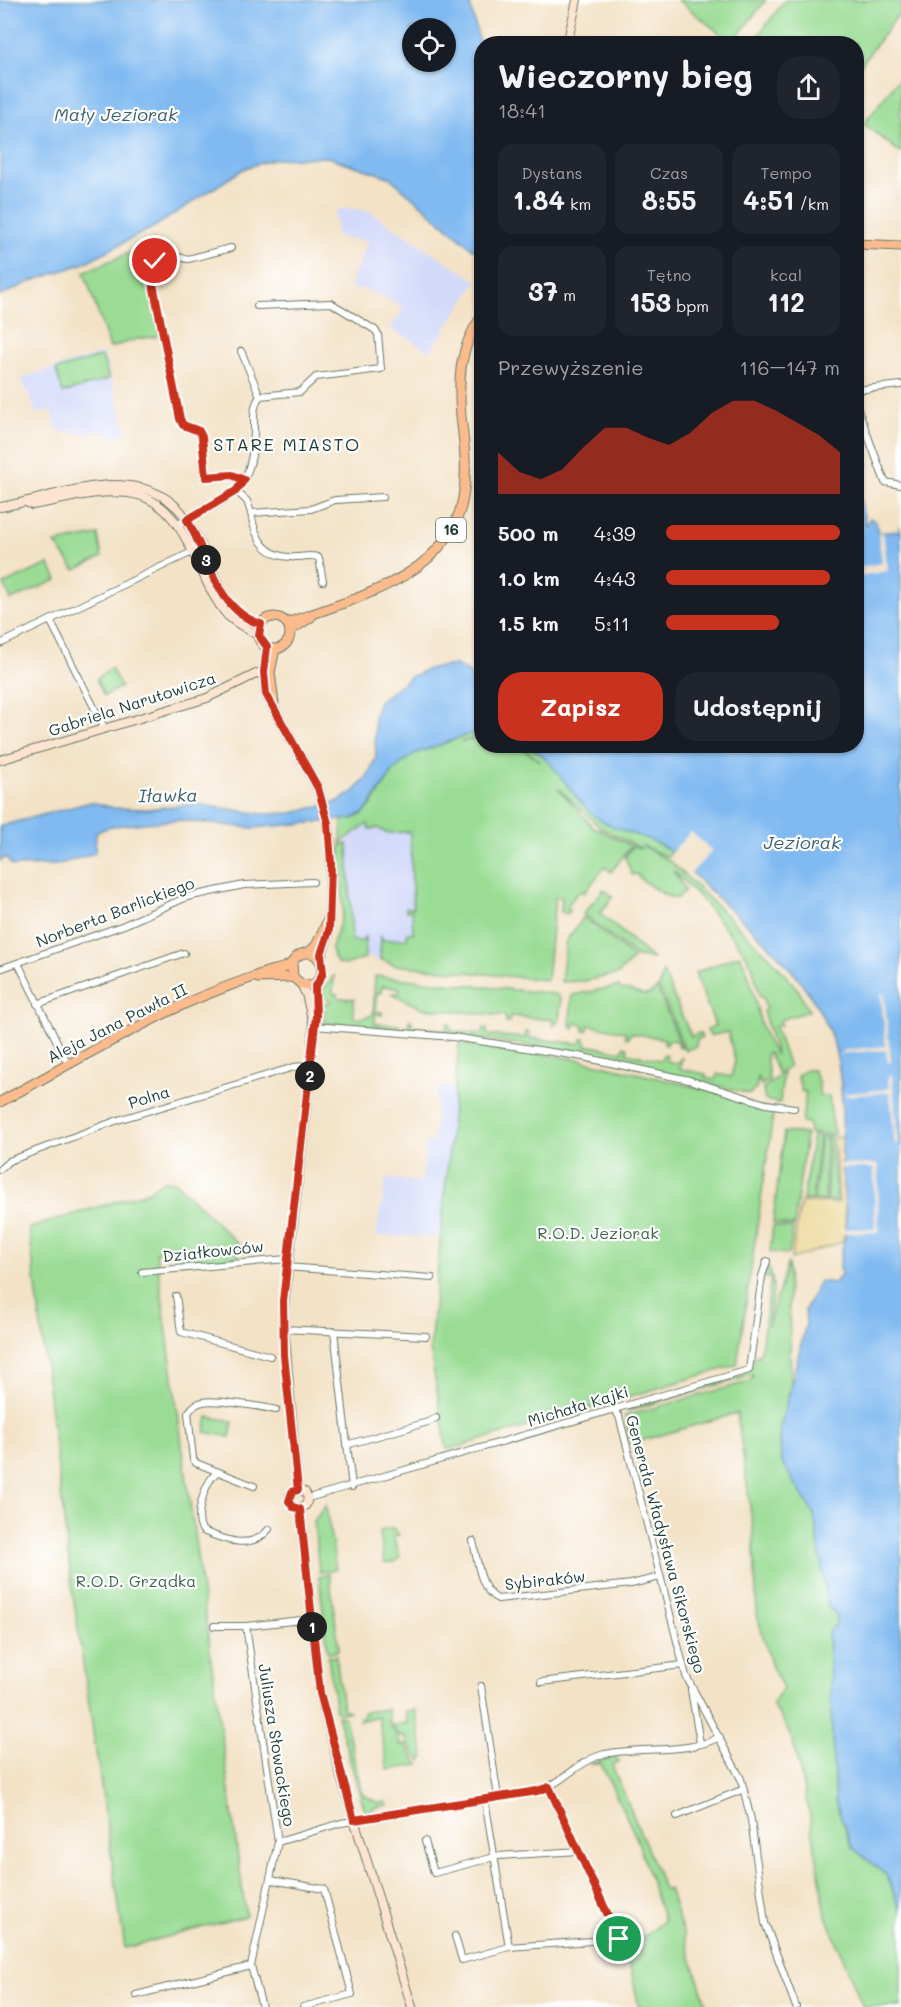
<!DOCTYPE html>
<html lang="pl">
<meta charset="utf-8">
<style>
body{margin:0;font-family:Mali,sans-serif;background:#20242c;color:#f1f3f6;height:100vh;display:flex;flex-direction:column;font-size:22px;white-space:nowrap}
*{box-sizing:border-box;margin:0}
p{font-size:20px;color:#9ea1a6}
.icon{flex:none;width:33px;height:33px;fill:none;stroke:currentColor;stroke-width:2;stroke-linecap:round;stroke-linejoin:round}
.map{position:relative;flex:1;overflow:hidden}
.side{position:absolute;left:474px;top:36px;width:390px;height:717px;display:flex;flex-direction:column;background:#171b24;border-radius:24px;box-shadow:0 2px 4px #0004}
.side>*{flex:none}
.buttons{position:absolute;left:402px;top:18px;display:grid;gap:12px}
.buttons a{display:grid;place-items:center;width:54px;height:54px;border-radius:50%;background:#171b24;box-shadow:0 2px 4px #0004;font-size:30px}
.pin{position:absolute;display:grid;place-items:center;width:51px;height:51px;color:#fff;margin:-26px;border:3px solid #fff;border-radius:50%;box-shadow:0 2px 6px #0007}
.km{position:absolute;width:30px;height:30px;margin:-15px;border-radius:50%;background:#222;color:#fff;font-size:16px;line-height:30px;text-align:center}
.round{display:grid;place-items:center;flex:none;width:63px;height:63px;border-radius:24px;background:#20242c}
.overview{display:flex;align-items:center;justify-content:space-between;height:102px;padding:0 24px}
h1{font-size:33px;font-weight:700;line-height:45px}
.metrics{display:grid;grid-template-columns:repeat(3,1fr);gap:9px;height:102px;padding:6px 24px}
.metrics div{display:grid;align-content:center;border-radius:15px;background:#20242c;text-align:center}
.metrics b{font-size:26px;font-weight:700}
.metrics small{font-size:16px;font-weight:400}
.metrics p{font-size:16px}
.chart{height:168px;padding:12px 24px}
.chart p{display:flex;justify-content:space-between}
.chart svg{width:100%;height:108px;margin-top:6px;fill:#c8321e;opacity:.7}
.action{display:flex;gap:12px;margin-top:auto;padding:12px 24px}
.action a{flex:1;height:69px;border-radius:24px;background:#c8321e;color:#fff;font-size:24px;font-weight:700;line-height:69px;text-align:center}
.action a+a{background:#20242c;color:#f1f3f6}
ul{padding:0 24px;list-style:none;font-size:20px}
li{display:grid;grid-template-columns:96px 72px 1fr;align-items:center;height:45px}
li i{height:15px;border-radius:8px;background:#c8321e}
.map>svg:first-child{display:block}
.built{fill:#d3d9f9}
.green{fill:#9adc94;stroke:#5c8c64;stroke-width:1.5}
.sand{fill:#eeda9e;stroke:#868c69;stroke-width:1.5}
.water{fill:#80baf1;stroke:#507c92;stroke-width:1.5;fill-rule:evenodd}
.pier{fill:#f3e2c6}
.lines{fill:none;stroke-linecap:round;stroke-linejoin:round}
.street-casing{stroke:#697767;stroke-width:8}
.secondary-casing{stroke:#697767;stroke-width:10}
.primary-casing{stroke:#697767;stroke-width:11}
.street{stroke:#fff;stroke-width:6}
.secondary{stroke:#fde4d1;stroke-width:8}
.primary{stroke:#fbbb8c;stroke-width:9}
.route-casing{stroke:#fff;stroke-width:12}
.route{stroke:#c8321e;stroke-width:8}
.labels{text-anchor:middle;stroke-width:4.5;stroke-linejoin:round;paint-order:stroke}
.shield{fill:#fff;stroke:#627771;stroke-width:1.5}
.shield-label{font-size:15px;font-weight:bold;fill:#1f3d34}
.street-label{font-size:16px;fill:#1f3d34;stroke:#fff}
.park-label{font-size:16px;fill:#3e654c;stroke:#fff}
.water-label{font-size:18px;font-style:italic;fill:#3c626d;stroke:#fff}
.neighbourhood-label{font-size:18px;letter-spacing:1.5px;fill:#1f3d34;stroke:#fff}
</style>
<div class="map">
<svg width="901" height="2007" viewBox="0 0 901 2007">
<rect width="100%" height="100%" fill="#fff"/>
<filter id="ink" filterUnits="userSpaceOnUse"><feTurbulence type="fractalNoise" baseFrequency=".0167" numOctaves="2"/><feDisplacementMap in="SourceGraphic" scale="12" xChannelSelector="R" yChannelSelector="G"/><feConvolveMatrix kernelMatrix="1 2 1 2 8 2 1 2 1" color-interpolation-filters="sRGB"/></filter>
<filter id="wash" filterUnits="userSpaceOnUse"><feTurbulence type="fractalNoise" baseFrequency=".008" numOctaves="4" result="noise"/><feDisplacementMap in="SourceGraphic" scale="24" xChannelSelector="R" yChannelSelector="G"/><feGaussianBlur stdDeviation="1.35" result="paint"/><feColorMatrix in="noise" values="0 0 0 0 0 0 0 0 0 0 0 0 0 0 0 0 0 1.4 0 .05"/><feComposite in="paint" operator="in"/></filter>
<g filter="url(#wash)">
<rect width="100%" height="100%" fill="#f3e2c6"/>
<g class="built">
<path d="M345,208L368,211L477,281L430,352L390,328L403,310L395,302L364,289L352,290L351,282L368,241L341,238L336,233L335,212Z"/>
<path d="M103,353L127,433L111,438L104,430L87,434L57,430L51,410L37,414L21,378Z"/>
<path d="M369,823V829L414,827L419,968L395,965L368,957L345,965L348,896L346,840Z"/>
<path d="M438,1086L455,1087L441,1237L376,1236L386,1178L422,1182L426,1142H433Z"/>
</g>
<g class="green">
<path d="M678,0H766L732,43Z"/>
<path d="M785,0H901V11L857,70L856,44H759L755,40Z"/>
<path d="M901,76V153L864,124Z"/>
<path d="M143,247L160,336L137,339L110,348L84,272Z"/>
<path d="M102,356L109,379L63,393L56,370Z"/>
<path d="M98,535L102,557L75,570L55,543Z"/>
<path d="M49,564L57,580L11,600L4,584Z"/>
<path d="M111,668L121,687L104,696L96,679Z"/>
<path d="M481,730V735L461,742L481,737L482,746H518L541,762L521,746C545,746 603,805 625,822C639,834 656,843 672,852L668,857L641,845L671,862L770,957L799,991L809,1011L780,1020L781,1025L775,1027L789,1067L778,1074L769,1053H766L769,1080L761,1085L758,1077L756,1089L750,1094L579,1052L408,1030L409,1020L412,1021V1027L446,1030L447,1024H450L451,1031L482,1034L484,1028H487V1035L525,1038L526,1032H529L530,1038L580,1044L582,1039H585L586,1045L622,1052L624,1046L628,1048L627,1053L661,1060L664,1054L667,1055L666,1061L678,1063L682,1057L680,1069L706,1074L705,1078L715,1080L717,1074L731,1077L735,1061L728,1032L710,1036L707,1030L715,1025L695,973L739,955C758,985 754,1027 776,1055L763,1011L766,1009L763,997H760L752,965L741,948L702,900L673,870L685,890C682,894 679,899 673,898C665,896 639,880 637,874L632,875L625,857L633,846L642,849L602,829L558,788L593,827L631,846L611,872L605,867L584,893L579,891L567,906L570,910L567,914L561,912L562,898L555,897L547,980L395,965L380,959L381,935L382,940L407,939V933H413L412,911H406V908H413L410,832L386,833L378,828L369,829L368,824L341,842L342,819C371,823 380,786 395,769C400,763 408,758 414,754Z"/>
<path d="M341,844H348L352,941H363L365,935V958L345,965L337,963L331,950L343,913Z"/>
<path d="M604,889L613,897L600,913L653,959L637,957L583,914Z"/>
<path d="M584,917L634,958L618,974L584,981L561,982L566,941Z"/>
<path d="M663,972L691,1036L700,1033L702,1038L697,1039L696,1047L685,1050L659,987Z"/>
<path d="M334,976L333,994H338V998L354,999L353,1016L357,1019L373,1015L375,976L556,994L561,1000L559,1021L553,1026V1020L510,1016L509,1022H506L505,1016L421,1008L391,993H400V988L382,986L381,993H377L375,1011L382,1012V1015L375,1014V1024L400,1025L399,1029L325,1023L323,1004L331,1002V1000L323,998L322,991Z"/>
<path d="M619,986L620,989C634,987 643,1004 657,988L682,1048L678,1047V1041L669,1040L667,1045L664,1044L665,1039L631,1033L628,1038L625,1037L626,1032L589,1025L587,1031H584V1025L575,1023L574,1029L570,1026L571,999L573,995Z"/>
<path d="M459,1044L577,1059L737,1097L749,1102L757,1111L761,1106L774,1109L737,1365L447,1450L430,1349Z"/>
<path d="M805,1070H813L818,1081L820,1096H829L834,1134L809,1133V1123L802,1122L806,1092H802L797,1076Z"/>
<path d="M783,1073L780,1103L765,1100L763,1088Z"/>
<path d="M784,1132L806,1134L794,1226L773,1223Z"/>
<path d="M813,1135L819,1136L812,1200H803Z"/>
<path d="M821,1136H826L825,1201L814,1200Z"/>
<path d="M828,1136H831L837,1201H827Z"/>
<path d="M163,1181H174L242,1248L238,1257L182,1263L180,1249L156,1252L246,1916L125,1948L73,1595L29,1228L147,1192Z"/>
<path d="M773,1226L793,1228L789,1254L770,1252Z"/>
<path d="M788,1262L791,1384L780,1430L781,1460L814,1514L828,1607L836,1614V1624L828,1634L835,1801L852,1847L887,1876L901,1912V2007H863L826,1916L810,1816L793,1742L784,1722L772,1705L783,1688L772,1667L757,1615L753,1528L737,1413L630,1444L625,1416L751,1381L753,1375L627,1411L634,1407L742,1375L752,1367L754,1356H759L761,1350L771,1278L764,1277L766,1264C780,1286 769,1304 768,1326Z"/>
<path d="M208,1417L233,1421L230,1437L205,1432Z"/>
<path d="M326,1505L336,1570L319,1572L314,1521Z"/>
<path d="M393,1528L399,1535L393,1537L400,1557L395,1562L384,1563L380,1531Z"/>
<path d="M329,1574L339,1648L336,1652L328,1653L319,1576Z"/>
<path d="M336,1656L343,1709L349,1711L344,1713L336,1711L328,1657Z"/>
<path d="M387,1709L390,1726L399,1738L400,1745H405L419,1765L388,1770L378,1716L359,1721L364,1712Z"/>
<path d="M415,1710L424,1757L421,1761L407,1744L406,1737H401L392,1725L407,1723L406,1711Z"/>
<path d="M337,1715L345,1718L362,1794L378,1803L387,1802L388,1805L373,1808L370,1814L366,1815Z"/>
<path d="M616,1757L619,1762L612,1765L665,1891L669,1889L707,2007H639L631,1971L623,1953L664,1921L637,1839L601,1764H589Z"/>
</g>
<path class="sand" d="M834,1137L845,1138L842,1166L846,1231L842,1242L791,1259L801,1202L839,1203Z"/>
<g class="water">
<path d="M0,0H469L481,49V252L473,249L389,177L327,157L273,159L245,168L154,227L82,264L32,281L0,296ZM446,28V62H412V28Z"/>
<path d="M857,488L866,525L870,518L876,522L878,533L899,531V525L901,531V1912L887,1876L852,1847L835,1801L828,1633L836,1624V1614L828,1607L814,1514L781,1461L780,1430L806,1324L805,1310L820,1281L834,1283L841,1275C838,1253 844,1249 846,1230C848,1210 842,1187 842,1167C842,1132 844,1097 838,1062C826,989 758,935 707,888C695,877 684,862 671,852C650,835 618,833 597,818C570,797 558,764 530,746H856Z"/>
<path d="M456,665L481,680V730L414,754L395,769L365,812L352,819L253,828L178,820L113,826L96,832L95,853L56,865L12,866L6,857L0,861V826L91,802L114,808L147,809L195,804L263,814L292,813L337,802L354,792L367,777L376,757L374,717L379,701L412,676L431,668Z"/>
</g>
<g class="pier">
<path d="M878,533H883L888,571L857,576V571L879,568L857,570V568L882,563Z"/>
<path d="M691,832L712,851L691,873L670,854Z"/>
<path d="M881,994H884L891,1062L888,1063L886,1050L845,1053L837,1057L845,1050L886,1046Z"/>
<path d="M892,1075L898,1144H895L890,1092L849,1096L843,1094L889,1089L888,1076Z"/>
<path d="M878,1164V1232L842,1233L843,1229H875L874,1168H840V1165Z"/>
</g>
</g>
<g filter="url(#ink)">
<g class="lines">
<g class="street-casing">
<g id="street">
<path d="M231,248L188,259L172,256L149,264L180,419L183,425L199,431L202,437L206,477L232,475L244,480"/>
<path d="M241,351L260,396"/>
<path d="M856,390L901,385"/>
<path d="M856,404L885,482L901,485"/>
<path d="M236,491L247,501L251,513L311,509L335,500L383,497"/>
<path d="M251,513C255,539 266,559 296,557C304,557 312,554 319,558L323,581"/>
<path d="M177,525C230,497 254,494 254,427C254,416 253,405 260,396L300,392L316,377L381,369L378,334L375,330L331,303L257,306"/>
<path d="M50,620L105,729"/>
<path d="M0,644L192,552"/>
<path d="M18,963L68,1064"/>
<path d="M0,969L124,925L187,897L244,885L313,882"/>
<path d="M37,1004L184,953"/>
<path d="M314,1026L453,1037L578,1056L689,1080L766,1104L794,1108"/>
<path d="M0,1169L9,1161L118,1120L294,1067L311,1065"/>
<path d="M286,1267L432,1278"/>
<path d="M142,1272L287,1259"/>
<path d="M176,1296L181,1332L270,1356"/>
<path d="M283,1329L426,1336"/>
<path d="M334,1331L352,1487"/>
<path d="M614,1410L619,1416L686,1676L741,1779L751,1820L765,1923L796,2007"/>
<path d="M346,1445L428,1422L436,1418"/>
<path d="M217,1472C205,1482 193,1518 203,1531C224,1540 252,1551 269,1529"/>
<path d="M254,1486L196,1463L193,1459L188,1413C192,1407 196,1403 203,1402C215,1399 263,1407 276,1410"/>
<path d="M308,1498L749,1370L762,1276L767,1261"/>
<path d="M473,1541C477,1558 480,1592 498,1599L631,1584L660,1577"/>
<path d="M214,1626H246L311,1619"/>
<path d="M246,1626L278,1842L251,1966L262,2007"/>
<path d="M541,1682L683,1665"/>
<path d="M481,1686L498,1797"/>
<path d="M691,1690L700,1743"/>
<path d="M485,1800L509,1947"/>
<path d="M677,1816L744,1789"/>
<path d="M425,1841L434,1873L498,1856L580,1851"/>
<path d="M278,1842L341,1823L537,1791C561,1785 577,1762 601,1755C639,1745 682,1756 720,1737"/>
<path d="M271,1880L324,1889L352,1994L303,2007"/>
<path d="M455,1936L462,1960L509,1947L619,1939L549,1787"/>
<path d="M136,1995L251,1966"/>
</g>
</g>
<g class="secondary-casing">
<g id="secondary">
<path d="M567,44L577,0"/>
<path d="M26,502L32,505C63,500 97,489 128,493C189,500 194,578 228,616C237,624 249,630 259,636"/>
<path d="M0,507C60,497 145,456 188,521C206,549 214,584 234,611L248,620L261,624"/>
<path d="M0,760L207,698L258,673L270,672"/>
<path d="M301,984L306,994L313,1023"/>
<path d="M298,1490L283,1314L311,1065L316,983"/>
<path d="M298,1490L305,1492L308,1498L306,1505L300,1509"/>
<path d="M298,1490L290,1495L289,1501L293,1507L300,1509"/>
<path d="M300,1509L320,1693L341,1777L412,2007"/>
</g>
</g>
<g class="primary-casing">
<g id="primary">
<path d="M856,244L901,246"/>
<circle cx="274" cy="633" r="16"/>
<path d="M287,623C351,599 449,578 463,498C468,470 464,443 461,416C458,379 459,347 482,316"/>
<path d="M290,631L311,617"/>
<path d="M267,647L264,673L266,694L318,788L328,823L331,849L329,931L320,960"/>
<path d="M274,703L270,672L275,649"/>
<path d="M308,953L316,946L328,920"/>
<path d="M258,978L293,977"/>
<path d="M0,1102C59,1070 117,1036 178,1007C207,993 237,983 267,972C274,969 282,970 289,965C293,963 294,958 298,956C317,943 333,973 312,985L301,984L293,977L292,962"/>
</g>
</g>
<use href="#street" class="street"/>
<use href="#secondary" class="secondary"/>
<use href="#primary" class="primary"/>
</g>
</g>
<g class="lines" filter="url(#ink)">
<g class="route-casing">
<path id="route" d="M155,261L149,264L180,419L183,425L199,431L202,437L206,477L232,475L244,480L236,491L187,520C209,556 216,611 261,624L259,636L267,647L264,672L266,694L318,788L328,823L331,863L329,931L321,954L323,973L315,988L316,1016L283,1301L284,1355L298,1490L292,1492L289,1501L293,1507L300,1509L320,1693L354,1820L537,1791L549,1787L619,1939"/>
</g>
<use href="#route" class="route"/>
</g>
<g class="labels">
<rect class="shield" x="436" y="518" width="30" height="24" rx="4.5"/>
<g class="shield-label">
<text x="451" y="535">16</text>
</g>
<g class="street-label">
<text transform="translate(132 704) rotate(-18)" y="6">Gabriela Narutowicza</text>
<text transform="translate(115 912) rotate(-21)" y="6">Norberta Barlickiego</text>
<text transform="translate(117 1023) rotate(-27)" y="6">Aleja Jana Pawła II</text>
<text transform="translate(149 1097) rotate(-17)" y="6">Polna</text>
<text transform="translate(213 1251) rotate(-6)" y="6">Działkowców</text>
<text transform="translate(578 1406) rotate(-17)" y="6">Michała Kajki</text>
<text transform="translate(666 1544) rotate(75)" y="6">Generała Władysława Sikorskiego</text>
<text transform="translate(545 1580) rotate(-6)" y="6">Sybiraków</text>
<text transform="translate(277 1745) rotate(81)" y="6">Juliusza Słowackiego</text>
</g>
<g class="park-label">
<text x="598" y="1239">R.O.D. Jeziorak</text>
<text x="136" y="1587">R.O.D. Grządka</text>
</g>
<g class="water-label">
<text x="116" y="121">Mały Jeziorak</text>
<text transform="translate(168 796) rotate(-1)" y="6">Iławka</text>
<text x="802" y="849">Jeziorak</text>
</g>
<g class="neighbourhood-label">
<text x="287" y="451">STARE MIASTO</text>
</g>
</g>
</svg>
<div class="buttons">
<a><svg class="icon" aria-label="locate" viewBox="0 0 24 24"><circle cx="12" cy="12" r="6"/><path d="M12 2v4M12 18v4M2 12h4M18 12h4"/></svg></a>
</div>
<div class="pin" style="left:619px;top:1939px;background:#1e9e55"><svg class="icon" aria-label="arrive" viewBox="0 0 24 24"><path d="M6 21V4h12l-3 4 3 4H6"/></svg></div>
<div class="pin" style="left:155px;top:261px;background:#d93025"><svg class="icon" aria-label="check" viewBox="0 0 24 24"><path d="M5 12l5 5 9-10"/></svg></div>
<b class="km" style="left:312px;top:1627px">1</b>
<b class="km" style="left:310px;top:1076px">2</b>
<b class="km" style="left:206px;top:560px">3</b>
<section class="side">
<div class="overview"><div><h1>Wieczorny bieg</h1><p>18:41</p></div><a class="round"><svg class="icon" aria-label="share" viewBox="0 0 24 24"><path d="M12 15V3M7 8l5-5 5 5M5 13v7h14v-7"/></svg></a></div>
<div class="metrics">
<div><p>Dystans</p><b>1.84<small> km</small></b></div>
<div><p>Czas</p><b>8:55</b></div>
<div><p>Tempo</p><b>4:51<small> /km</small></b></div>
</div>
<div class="metrics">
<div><b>37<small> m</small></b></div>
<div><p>Tętno</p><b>153<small> bpm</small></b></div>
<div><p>kcal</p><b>112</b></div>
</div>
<div class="chart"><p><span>Przewyższenie</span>116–147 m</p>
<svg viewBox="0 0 160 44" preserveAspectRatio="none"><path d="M0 44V27L10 35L20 38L30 34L40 25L50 17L60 17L70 21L80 24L90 19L100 11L110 6L120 6L130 10L140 15L150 20L160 27V44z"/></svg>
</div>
<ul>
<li><b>500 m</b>4:39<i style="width:100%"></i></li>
<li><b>1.0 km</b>4:43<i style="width:94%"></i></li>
<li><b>1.5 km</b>5:11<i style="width:65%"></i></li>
</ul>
<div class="action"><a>Zapisz</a><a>Udostępnij</a></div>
</section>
</div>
